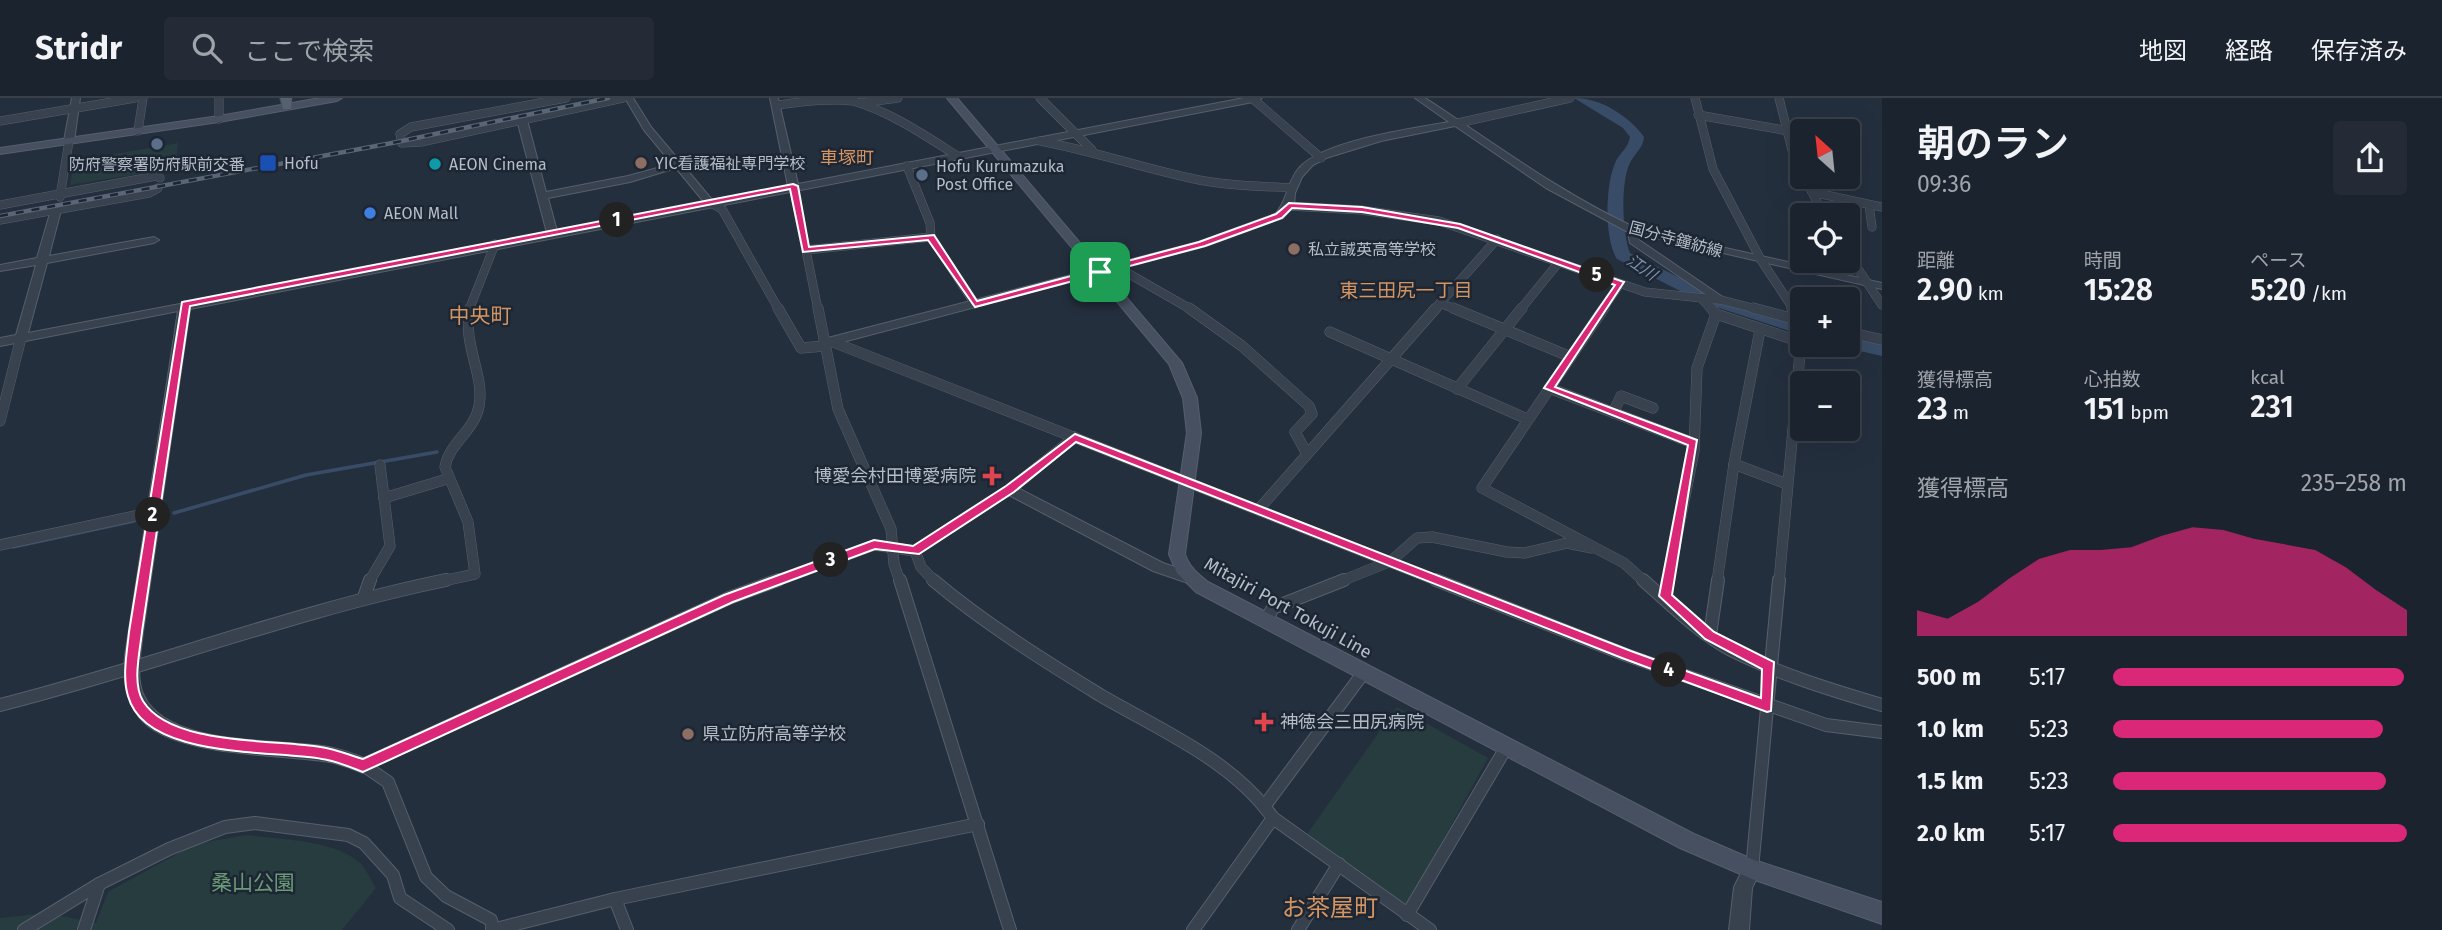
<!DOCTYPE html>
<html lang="ja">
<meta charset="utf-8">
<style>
body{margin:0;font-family:"Fira Sans","Noto Sans JP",sans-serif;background:#242b36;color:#f1f3f6;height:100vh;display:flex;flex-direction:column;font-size:26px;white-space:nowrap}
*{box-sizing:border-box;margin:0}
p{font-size:23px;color:#a0a4aa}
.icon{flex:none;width:38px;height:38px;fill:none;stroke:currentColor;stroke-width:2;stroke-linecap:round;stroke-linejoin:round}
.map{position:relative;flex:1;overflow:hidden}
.details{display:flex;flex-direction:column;background:#1b232e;width:560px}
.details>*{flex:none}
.needle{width:46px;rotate:333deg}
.tools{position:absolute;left:1790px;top:21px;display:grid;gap:14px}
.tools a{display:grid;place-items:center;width:70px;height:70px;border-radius:7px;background:#1b232e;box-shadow:0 7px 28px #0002,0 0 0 2px #39404a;font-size:35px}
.pin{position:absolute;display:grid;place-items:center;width:60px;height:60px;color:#fff;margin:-30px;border-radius:14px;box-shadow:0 4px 10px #0006}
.km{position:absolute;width:35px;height:35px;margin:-18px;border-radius:50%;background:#222;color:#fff;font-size:19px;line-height:35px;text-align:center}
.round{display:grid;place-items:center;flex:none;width:74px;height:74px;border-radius:7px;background:#242b36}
.summary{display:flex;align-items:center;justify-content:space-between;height:119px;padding:0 35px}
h1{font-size:38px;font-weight:600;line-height:52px}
.figures{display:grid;grid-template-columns:repeat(3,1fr);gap:10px;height:119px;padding:7px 35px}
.figures div{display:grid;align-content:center}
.figures b{font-size:30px;font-weight:600}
.figures small{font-size:19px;font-weight:400}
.figures p{font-size:19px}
.chart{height:196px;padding:14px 35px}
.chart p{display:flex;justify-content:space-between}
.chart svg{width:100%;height:126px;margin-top:7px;fill:#db2777;opacity:.7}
ul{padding:0 35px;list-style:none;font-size:23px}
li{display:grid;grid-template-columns:112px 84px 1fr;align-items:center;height:52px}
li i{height:18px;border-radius:9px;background:#db2777}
header{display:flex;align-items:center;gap:42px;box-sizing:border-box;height:98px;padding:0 35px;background:#1b232e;border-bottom:2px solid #39404a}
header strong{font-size:33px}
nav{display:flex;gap:38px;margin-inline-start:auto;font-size:24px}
.search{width:490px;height:63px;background:#242b36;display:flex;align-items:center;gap:18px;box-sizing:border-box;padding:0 24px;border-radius:7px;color:#a0a4aa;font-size:26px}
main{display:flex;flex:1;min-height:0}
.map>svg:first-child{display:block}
.green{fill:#263c3f}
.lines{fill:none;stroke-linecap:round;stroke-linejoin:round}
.stream{stroke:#394c67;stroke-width:3.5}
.river{fill:#394c67;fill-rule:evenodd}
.minor-far2-casing{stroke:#565f6c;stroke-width:9}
.minor-far1-casing{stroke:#565f6c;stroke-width:11}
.minor-casing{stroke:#565f6c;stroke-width:14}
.tertiary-casing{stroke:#565f6c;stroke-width:2}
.secondary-casing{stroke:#565f6c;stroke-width:2}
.primary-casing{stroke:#414a57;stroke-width:1}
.minor-far2{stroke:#38414e;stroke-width:8}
.minor-far1{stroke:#38414e;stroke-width:10}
.minor{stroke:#38414e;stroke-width:12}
.tertiary{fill:#38414e;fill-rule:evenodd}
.secondary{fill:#465061;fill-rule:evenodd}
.primary{fill:#56606e;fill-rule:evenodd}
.rail-casing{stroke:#5a6575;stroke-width:4.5}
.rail{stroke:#1d2633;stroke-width:2.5;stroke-dasharray:8;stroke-linecap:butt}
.route{fill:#db2777;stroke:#fff;stroke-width:2;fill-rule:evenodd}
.service-dot{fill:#5c6f8a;stroke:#1d2633;stroke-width:2.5}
.transit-dot{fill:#1a4fb4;stroke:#1d2633;stroke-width:2.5}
.education-dot{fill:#8d6e63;stroke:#1d2633;stroke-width:2.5}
.culture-dot{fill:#0f9aa8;stroke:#1d2633;stroke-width:2.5}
.shop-dot{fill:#3f7fe0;stroke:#1d2633;stroke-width:2.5}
.health-dot{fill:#e0444e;stroke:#1d2633;stroke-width:2.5}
.labels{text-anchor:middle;stroke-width:5;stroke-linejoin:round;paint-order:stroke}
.far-poi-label{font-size:16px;fill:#b4bcc9;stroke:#1d2633;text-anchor:start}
.far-street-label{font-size:16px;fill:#b4bcc9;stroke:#1d2633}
.far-water-label{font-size:16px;font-style:italic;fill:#7c92b1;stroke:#1d2633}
.far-quarter-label{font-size:18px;fill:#d59563;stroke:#1d2633}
.poi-label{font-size:18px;fill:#b4bcc9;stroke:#1d2633;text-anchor:start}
.street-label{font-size:18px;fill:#b4bcc9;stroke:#1d2633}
.neighbourhood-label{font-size:19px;fill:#d59563;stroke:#1d2633}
.quarter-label{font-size:21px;fill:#d59563;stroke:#1d2633}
.near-park-label{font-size:21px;fill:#6b9a76;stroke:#1d2633}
.near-quarter-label{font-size:24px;fill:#d59563;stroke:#1d2633}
</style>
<header>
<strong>Stridr</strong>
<div class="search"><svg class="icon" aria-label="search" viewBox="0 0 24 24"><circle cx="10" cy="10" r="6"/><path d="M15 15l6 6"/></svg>ここで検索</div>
<nav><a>地図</a><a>経路</a><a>保存済み</a></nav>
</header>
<main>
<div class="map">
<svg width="1882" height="832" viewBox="0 0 1882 832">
<rect width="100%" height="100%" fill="#242f3e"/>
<g class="green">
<path d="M178,45L175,70L70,87L74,63Z"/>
<path d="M1397,609L1488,660L1406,809L1307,736Z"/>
<path d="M246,737C278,741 340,742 362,767C367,774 372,783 376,790L342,832H0V820L47,815L96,825L108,794L195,746Z"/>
</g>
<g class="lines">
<g class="stream">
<path d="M174,415L306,377L437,354"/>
<path d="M13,449L134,423"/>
</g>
<g class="river">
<path d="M1574,0C1601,0 1629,18 1644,39C1643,50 1636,54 1631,63C1620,81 1622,136 1630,155L1716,198L1802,226V237L1704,205L1617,161C1604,141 1605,85 1616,63C1621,54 1628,50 1630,39L1623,30Z"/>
<path d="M1848,239L1882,246V258L1842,249L1840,247H1848Z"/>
</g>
<g class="minor-far2-casing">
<g id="minor-far2">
<path d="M219,0V21"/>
<path d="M566,0L411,29L400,36L402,45L421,44L623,0"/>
<path d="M1040,0L1092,52"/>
<path d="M1252,0L1321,60"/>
<path d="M1695,0L1713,71L1761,162L1794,212"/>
<path d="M1779,0L1794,60L1802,76"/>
<path d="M861,5L898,0"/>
<path d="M777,7C801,4 829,0 853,3C891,14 926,38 959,59"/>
<path d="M1698,17L1789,33"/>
<path d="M0,23L135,0"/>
<path d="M1458,25L1570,0"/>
<path d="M138,33L143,0"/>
<path d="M1040,43C1094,53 1145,71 1199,82C1228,88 1261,88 1291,90"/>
<path d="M907,68L930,125L931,139L975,206"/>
<path d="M1804,79L1824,117"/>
<path d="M793,88L818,212"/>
<path d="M1812,94L1882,109"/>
<path d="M60,99L69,43"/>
<path d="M709,104L722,111L779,212"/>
<path d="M0,107L156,78L160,80"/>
<path d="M1869,107L1872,129"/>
<path d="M1289,108L1361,112L1439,123L1645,194L1721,202L1760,212"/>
<path d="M0,122L149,95L158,90"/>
<path d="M806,152L931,139"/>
<path d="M1848,156L1882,207"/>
<path d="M1117,169L1192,212"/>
<path d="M1701,200L1712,212"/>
<path d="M1440,205L1457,212"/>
<path d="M469,212L495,146"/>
<path d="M1434,212L1497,141"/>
<path d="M1520,212L1559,164"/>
<path d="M1602,212L1620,186"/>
</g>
</g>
<g class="minor-far1-casing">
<g id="minor-far1">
<path d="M778,210L801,250L825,248"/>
<path d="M818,210L838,311L891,431L894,466L900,484"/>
<path d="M1189,210L1242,248L1309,308L1312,316L1295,334L1306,354"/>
<path d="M1453,210L1571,259"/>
<path d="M1604,210L1482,390L1624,465L1645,484"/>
<path d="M1711,210L1716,216L1801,244"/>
<path d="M1753,210L1802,223"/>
<path d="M1330,234L1527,321"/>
<path d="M1848,234L1882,242"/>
<path d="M833,244L1440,484"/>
<path d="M1549,290L1693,345"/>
<path d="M1457,291L1522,210"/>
<path d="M1613,315L1621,298L1653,310"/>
<path d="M0,323L21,240"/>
<path d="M1734,366L1787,386"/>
<path d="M384,400L447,381"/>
<path d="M1259,411L1436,210"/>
<path d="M0,447L153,414"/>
<path d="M915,453L921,469L935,484"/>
<path d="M369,484L390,448L380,367"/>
<path d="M438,484L475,476L468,424L445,369C449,345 475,332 479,308C485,276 462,248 470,210"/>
<path d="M774,484L874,447L915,453L1010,391L1075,339"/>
<path d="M1339,484L1391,463L1417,440L1432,439L1507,454L1525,455L1567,445L1592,450"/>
<path d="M1668,484L1694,353L1697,270L1716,216"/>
<path d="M1717,484L1734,366L1760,232"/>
<path d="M1779,484L1801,244L1800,222L1792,210"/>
</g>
</g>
<g class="minor-casing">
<g id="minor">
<path d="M900,482L1010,832"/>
<path d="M933,482C984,525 1043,562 1100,597C1160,632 1232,662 1273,720L1430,832"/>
<path d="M1436,482L1626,557L1826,627L1882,634"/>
<path d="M1643,482C1670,506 1699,535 1731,552C1779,576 1831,592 1882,607"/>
<path d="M1665,498L1668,482"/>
<path d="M364,499L370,482"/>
<path d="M1266,522L1273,510L1344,482"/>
<path d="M1710,537L1718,482"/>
<path d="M0,607C150,569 295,513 446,482"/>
<path d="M363,667L729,500L778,482"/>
<path d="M363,667L388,684L426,779L446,798L491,822L493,832"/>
<path d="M1266,706L1364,574"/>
<path d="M1752,771L1779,482"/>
<path d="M615,801L627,832"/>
<path d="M1407,817L1507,648"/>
<path d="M24,832L99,786L169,751L225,729L255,725L348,737L364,745L393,777L400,800L448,832"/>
<path d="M84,832L99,786"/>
<path d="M492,832L615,801L978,726"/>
<path d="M1193,832L1273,720"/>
<path d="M1298,832L1339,766"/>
</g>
</g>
<g class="tertiary-casing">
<g id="tertiary">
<path d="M72,0H80L74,43L69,46L64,43Z"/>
<path d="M625,0H633L651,29L713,103L788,88L770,0H778L798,86L1244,0H1262L1258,3L190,211L143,534C141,553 135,580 144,598C168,648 275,641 323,648C339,650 354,656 369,662L372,667L369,672L363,675C350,670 336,664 322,663C276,656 168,658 139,619C125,600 123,580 125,558L178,213L0,248V240L16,237L36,167L0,173V167L37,160L51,112L56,109L61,112L49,158L154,139L159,142L154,145L47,165L28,235L180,206L185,203L189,204L547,135L517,22L522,19L527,22L546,94L628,78L672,66L644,32ZM676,70L704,104L557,133L548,100L630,84Z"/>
<path d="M1415,0H1425C1494,45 1560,95 1636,130L1882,185V191L1639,136V142L1727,202L1721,205L1717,204L1630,145L1628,134L1546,90L1455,28L1381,43L1326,60L1313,67L1302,79L1295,95L1294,108L1283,120L1206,148L824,249L818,245L820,242L1198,144L1275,116C1288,103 1286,84 1300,69C1326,42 1411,31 1449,24Z"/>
<path d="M1010,386L1163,465L1196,476L1198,480L1196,484L1191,486L1153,473L1005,395L1003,391Z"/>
<path d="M1752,762L1758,765L1761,771L1752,790L1749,832H1729L1734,789L1746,765Z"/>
</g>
</g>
<g class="secondary-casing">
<g id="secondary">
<path d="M320,0H342L337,3L219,24L0,56V50L219,18Z"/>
<path d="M947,0H957L1182,265L1197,300L1201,335L1185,456C1189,469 1198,476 1208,484L1694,736L1754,762L1882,804V826L1752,781L1680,750L1196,494L1177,475L1169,456L1187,335L1183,300L1169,266Z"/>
</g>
</g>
<g class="primary-casing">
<path id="primary" d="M280,0H292L291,11H283Z"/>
</g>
<use href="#minor-far2" class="minor-far2"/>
<use href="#minor-far1" class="minor-far1"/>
<use href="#minor" class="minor"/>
<use href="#tertiary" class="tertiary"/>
<use href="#secondary" class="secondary"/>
<use href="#primary" class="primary"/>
<g class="rail-casing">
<path id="rail" d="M0,118L392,45L608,0"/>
</g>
<use href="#rail" class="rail"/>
</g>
<path class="route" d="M793,86L798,88L809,149L934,137L977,203L1199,144L1276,116L1289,105L1362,109L1460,126L1624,184L1555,289L1697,342L1672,497L1714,534L1774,564L1771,613L1767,614L1622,560L1076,344L1014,394L919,456L875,451L733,504L363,674C350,669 336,663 322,661C271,652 145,661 128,598C122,578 127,554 129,534L182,204ZM790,91L803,154L928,142L975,209L1205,148L1282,120L1292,110L1362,114L1458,130L1615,187L1544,290L1688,347L1659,498L1705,541L1762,571L1761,600L1631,553L1075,336L1006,388L913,448L874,442L724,497L363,661C349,657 335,651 321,649C274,641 171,648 143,603C132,586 140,553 142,534L190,208Z"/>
<g class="service-dot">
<circle cx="157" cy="46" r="7"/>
<circle cx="922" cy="77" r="7"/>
</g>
<rect class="transit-dot" x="259" y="56" width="18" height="18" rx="3.5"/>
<g class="education-dot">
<circle cx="641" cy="65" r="7"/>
<circle cx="1294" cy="151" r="7"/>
<circle cx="688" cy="636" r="7"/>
</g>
<circle class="culture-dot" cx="435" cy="66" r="7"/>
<circle class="shop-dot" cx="370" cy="115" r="7"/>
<g class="health-dot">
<path d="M988.5 367.5h7v7h7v7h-7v7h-7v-7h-7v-7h7z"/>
<path d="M1260.5 613.5h7v7h7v7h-7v7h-7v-7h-7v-7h7z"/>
</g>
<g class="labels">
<g class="far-poi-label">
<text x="284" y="71">Hofu</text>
<text x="655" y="71">YIC看護福祉専門学校</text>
<text x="157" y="72" text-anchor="middle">防府警察署防府駅前交番</text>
<text x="449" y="72">AEON Cinema</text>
<text x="936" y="74">Hofu Kurumazuka<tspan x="936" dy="18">Post Office</tspan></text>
<text x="384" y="121">AEON Mall</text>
<text x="1308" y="157">私立誠英高等学校</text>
</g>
<g class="far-street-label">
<text transform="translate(1676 141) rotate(15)" y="6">国分寺鐘紡線</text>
</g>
<g class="far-water-label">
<text transform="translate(1642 169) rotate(34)" y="6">江川</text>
</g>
<g class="far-quarter-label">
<text x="847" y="66">車塚町</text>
</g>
<g class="poi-label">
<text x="976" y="384" text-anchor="end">博愛会村田博愛病院</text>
<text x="1280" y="630">神徳会三田尻病院</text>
<text x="702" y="642">県立防府高等学校</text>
</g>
<g class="street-label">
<text transform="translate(1288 510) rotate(29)" y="6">Mitajiri Port Tokuji Line</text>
</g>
<g class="neighbourhood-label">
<text x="1406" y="199">東三田尻一丁目</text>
</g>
<g class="quarter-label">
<text x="480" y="225">中央町</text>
</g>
<g class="near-park-label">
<text x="253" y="792">桑山公園</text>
</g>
<g class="near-quarter-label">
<text x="1330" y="818">お茶屋町</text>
</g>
</g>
</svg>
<div class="tools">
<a><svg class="needle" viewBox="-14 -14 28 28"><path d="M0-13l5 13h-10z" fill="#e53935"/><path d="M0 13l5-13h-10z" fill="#a0a4aa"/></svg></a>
<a><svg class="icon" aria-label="locate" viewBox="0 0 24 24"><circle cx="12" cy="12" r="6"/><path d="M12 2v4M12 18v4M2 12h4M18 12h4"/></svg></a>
<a>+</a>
<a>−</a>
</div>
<div class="pin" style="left:1100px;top:174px;background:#1e9e55"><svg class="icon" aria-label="arrive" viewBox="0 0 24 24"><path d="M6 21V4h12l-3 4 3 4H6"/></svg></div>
<b class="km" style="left:617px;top:122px">1</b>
<b class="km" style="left:153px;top:417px">2</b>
<b class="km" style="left:831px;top:462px">3</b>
<b class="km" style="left:1669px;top:572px">4</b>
<b class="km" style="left:1597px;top:177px">5</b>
</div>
<section class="details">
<div class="summary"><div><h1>朝のラン</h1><p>09:36</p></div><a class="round"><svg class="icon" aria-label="share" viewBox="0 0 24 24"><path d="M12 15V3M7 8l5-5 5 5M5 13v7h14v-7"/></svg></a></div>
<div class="figures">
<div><p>距離</p><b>2.90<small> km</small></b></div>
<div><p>時間</p><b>15:28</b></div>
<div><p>ペース</p><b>5:20<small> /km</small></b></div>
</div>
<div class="figures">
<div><p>獲得標高</p><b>23<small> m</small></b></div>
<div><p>心拍数</p><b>151<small> bpm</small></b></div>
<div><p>kcal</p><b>231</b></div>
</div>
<div class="chart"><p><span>獲得標高</span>235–258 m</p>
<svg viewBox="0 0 160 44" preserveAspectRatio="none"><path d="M0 44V35L10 38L20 32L30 24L40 17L50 14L60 14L70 13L80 9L90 6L100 7L110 10L120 12L130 14L140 20L150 28L160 35V44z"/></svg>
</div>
<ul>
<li><b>500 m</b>5:17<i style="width:99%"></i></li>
<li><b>1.0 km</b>5:23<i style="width:92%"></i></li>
<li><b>1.5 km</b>5:23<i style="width:93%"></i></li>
<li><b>2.0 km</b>5:17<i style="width:100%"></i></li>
</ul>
</section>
</main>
